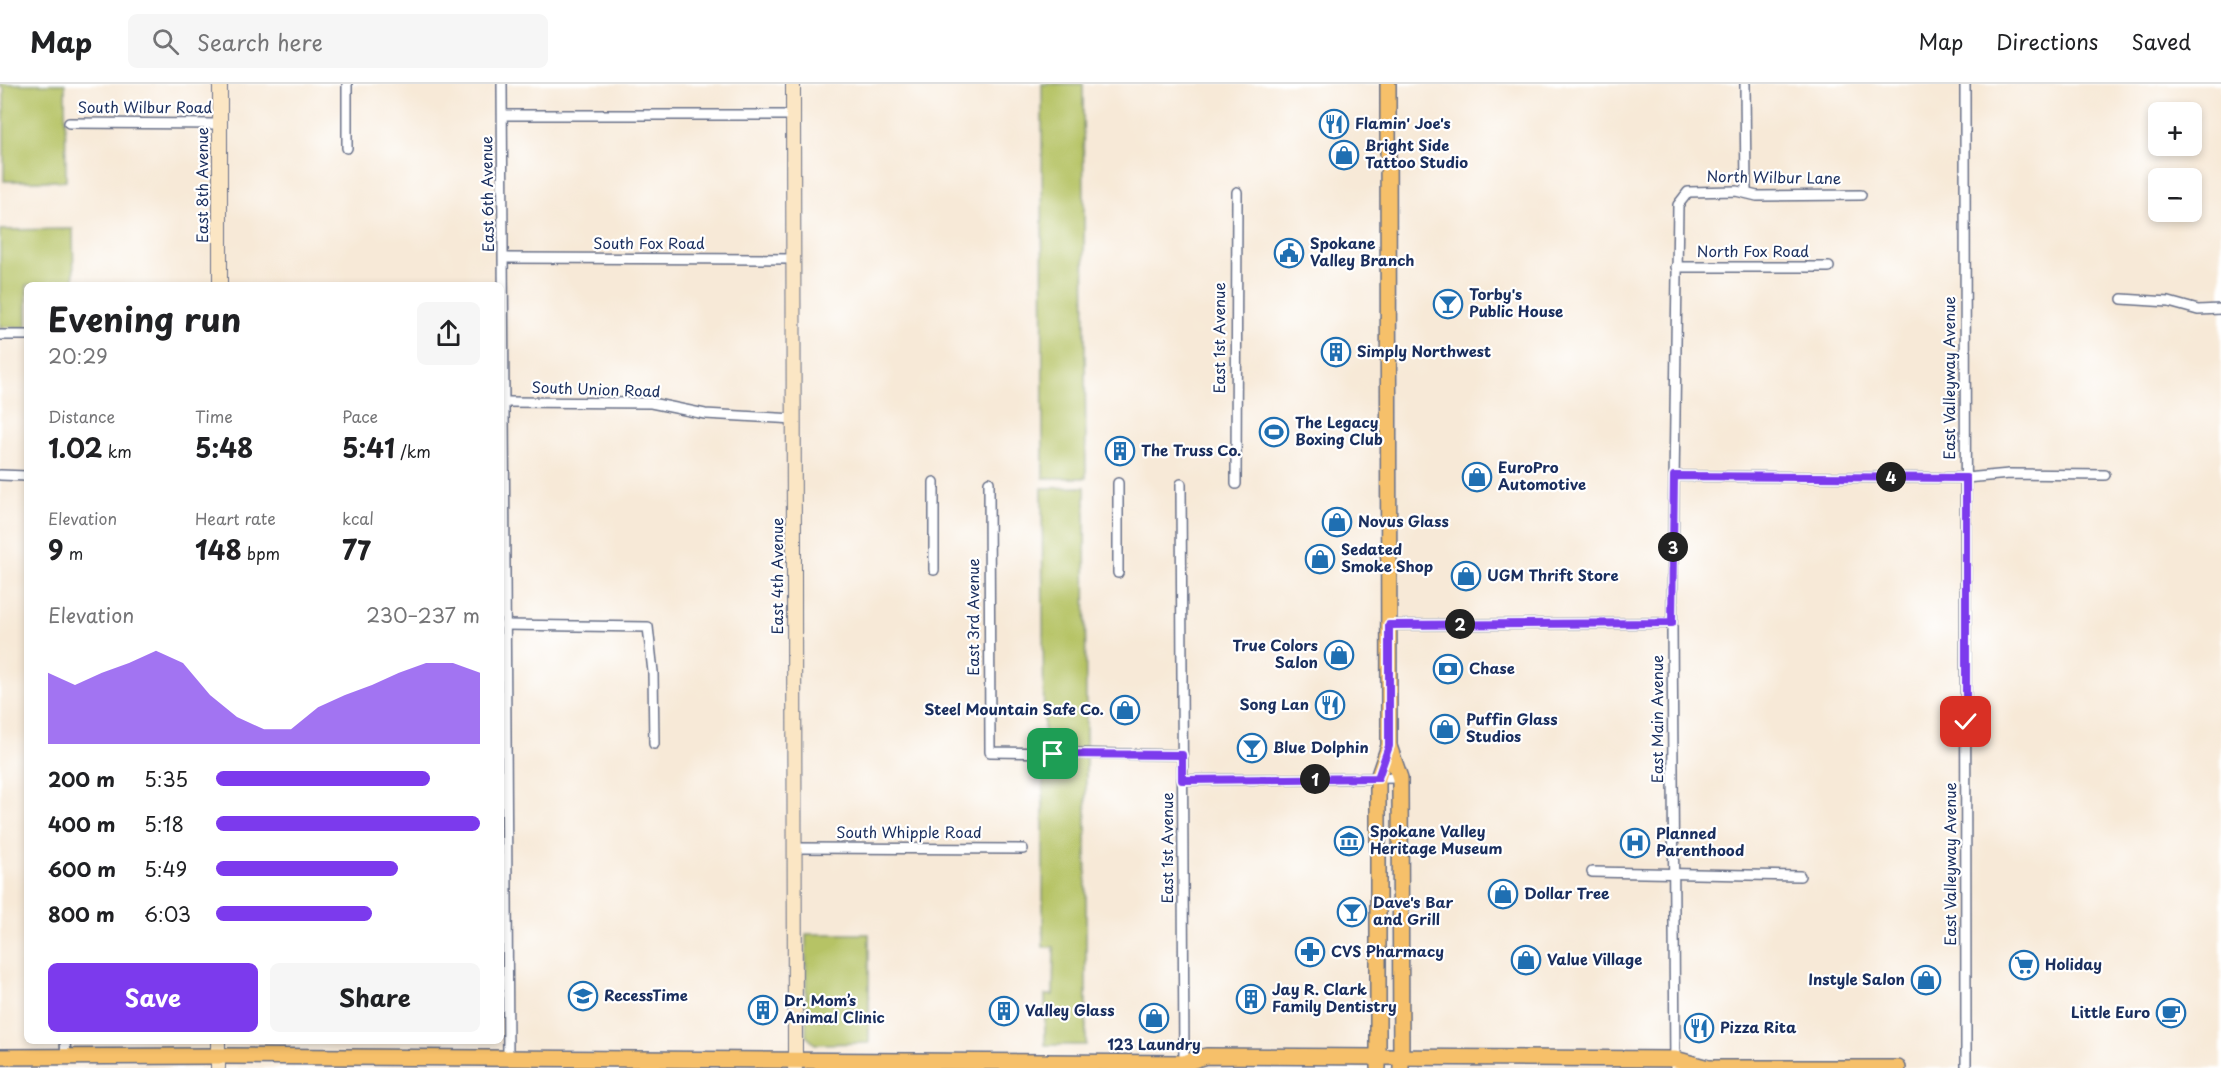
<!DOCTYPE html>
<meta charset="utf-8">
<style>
body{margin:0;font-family:"Playpen Sans",sans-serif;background:#f6f6f6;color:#202124;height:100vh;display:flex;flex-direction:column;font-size:22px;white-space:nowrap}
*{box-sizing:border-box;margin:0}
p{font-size:20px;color:#757577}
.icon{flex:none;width:33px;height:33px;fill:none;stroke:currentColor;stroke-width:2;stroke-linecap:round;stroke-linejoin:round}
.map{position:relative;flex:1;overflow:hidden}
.side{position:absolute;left:24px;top:198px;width:480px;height:762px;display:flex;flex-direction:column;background:#fff;border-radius:9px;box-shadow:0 3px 9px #0003}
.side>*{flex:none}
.tools{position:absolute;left:2148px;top:18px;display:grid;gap:12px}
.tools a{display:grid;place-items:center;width:54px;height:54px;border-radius:9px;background:#fff;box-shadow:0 3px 9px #0003;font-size:30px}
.pin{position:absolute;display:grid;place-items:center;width:51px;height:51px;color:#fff;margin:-26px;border-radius:12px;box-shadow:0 3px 9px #0006}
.km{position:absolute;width:30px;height:30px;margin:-15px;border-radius:50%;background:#222;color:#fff;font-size:16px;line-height:30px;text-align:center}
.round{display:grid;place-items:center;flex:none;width:63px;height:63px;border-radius:9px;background:#f6f6f6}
.overview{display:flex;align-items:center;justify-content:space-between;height:102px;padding:0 24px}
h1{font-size:33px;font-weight:700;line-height:45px}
.metrics{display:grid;grid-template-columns:repeat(3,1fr);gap:9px;height:102px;padding:6px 24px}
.metrics div{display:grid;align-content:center}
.metrics b{font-size:26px;font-weight:700}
.metrics small{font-size:16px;font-weight:400}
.metrics p{font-size:16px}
.chart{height:168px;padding:12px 24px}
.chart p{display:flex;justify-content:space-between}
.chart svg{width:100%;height:108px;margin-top:6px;fill:#7c3aed;opacity:.7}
.primary-button{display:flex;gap:12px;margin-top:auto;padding:12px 24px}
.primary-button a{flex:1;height:69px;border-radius:9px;background:#7c3aed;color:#fff;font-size:24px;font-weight:700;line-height:69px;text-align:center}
.primary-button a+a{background:#f6f6f6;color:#202124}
ul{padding:0 24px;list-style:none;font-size:20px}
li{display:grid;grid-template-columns:96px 72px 1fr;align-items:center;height:45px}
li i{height:15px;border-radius:8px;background:#7c3aed}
header{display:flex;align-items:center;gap:36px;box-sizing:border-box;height:84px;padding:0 30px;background:#fff;border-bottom:2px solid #e0e0e0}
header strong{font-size:28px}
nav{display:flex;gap:33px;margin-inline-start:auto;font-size:21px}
.search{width:420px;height:54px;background:#f6f6f6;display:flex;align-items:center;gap:15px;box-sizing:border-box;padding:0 21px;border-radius:9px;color:#757577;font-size:22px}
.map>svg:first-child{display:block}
.green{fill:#b6c365;stroke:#687962;stroke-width:1.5}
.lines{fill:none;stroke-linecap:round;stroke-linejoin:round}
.street-casing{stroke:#687088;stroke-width:12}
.secondary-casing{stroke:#687088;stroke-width:16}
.primary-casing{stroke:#687088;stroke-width:18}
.street{stroke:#fff;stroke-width:9}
.secondary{stroke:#fbe6c4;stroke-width:14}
.primary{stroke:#f6c06b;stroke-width:15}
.route-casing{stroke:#fff;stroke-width:12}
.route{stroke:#7c3aed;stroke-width:8}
.labels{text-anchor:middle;stroke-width:4.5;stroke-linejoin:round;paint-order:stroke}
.street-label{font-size:15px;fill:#1b2f5e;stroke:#fff}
.poi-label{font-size:15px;font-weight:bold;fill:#1b2f5e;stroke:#fff;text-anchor:start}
</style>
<header>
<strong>Map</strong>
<div class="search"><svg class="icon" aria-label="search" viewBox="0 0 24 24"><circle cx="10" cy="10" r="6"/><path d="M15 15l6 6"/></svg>Search here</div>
<nav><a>Map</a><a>Directions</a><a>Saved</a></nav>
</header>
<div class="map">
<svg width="2221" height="984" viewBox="0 0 2221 984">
<rect width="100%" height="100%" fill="#fff"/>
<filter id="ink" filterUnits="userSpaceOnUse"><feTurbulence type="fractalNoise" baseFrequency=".0167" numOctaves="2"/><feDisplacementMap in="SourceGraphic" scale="12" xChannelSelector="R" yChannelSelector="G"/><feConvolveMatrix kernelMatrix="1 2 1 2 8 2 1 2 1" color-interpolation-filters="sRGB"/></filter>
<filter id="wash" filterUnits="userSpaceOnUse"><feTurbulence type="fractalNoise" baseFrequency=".008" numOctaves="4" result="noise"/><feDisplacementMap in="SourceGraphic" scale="24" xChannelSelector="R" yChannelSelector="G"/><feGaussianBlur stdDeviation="1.35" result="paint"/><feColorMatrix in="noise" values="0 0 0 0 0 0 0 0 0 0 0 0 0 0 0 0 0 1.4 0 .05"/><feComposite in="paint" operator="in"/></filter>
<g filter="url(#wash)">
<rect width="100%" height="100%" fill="#f7e9d7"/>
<g class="green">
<path d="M0,0H65L66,97H4V4L0,3Z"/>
<path d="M1042,0H1083L1086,394H1043Z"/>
<path d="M73,145L74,201H27V243H0V146Z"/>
<path d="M1085,403L1086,664H1044L1042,404Z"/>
<path d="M1086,673V961H1045V911H1053L1054,863H1043V674Z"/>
<path d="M806,850H869V959L815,960L806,952Z"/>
</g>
</g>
<g filter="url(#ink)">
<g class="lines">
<g class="street-casing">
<g id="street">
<path d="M502,0L508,975"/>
<path d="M1745,0L1746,108"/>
<path d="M1965,0L1966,984"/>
<path d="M503,31H793"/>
<path d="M69,39L220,40"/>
<path d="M347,64V0"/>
<path d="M504,174L795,175"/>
<path d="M1676,183H1829"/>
<path d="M2122,215L2169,218L2198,226L2221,225"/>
<path d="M0,251H27"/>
<path d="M504,318L651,319L705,330L795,335"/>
<path d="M0,391L27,392"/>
<path d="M1674,392L1966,394L2009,390L2105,391"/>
<path d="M934,398V486"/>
<path d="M989,398L990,668L1182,671"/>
<path d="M1118,399V489"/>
<path d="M1181,400L1184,982"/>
<path d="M1236,400L1237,108"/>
<path d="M504,541L648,543L653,588L654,660"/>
<path d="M1389,541L1672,539"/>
<path d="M1182,696L1400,694"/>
<path d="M795,764L1023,765"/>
<path d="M1592,788L1800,792"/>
<path d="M65,957L66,973"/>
<path d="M1675,984L1672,539L1678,121L1688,108L1736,107L1757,112L1861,111"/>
</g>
</g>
<g class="secondary-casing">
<g id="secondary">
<path d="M220,0V201"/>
<path d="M793,0L795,984"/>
<path d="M218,957V984"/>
</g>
</g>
<g class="primary-casing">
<g id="primary">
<path d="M1389,662L1400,694L1401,984"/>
<path d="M0,973L218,972L1184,979L1206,972L1675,975L1708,984"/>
<path d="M1378,984V694L1389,662L1388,0"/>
<path d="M1706,984H1898"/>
</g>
</g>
<use href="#street" class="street"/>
<use href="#secondary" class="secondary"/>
<use href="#primary" class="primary"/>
</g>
</g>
<g class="lines" filter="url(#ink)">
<g class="route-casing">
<path id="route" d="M1053,670L1182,671V696L1378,694L1389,662V541L1672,539L1674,392L1966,394V638"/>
</g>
<use href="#route" class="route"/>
</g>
<defs>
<g id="restaurant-ring" transform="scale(1.5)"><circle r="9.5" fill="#fff" stroke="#1f6fb2" stroke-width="1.5"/><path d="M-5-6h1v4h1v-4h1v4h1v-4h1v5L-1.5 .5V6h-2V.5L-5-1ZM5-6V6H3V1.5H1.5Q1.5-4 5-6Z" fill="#1f6fb2"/></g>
<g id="shop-ring" transform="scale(1.5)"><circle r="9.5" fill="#fff" stroke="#1f6fb2" stroke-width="1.5"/><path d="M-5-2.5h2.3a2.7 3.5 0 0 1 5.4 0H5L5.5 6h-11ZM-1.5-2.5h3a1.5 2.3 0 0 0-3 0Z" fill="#1f6fb2"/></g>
<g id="civic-ring" transform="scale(1.5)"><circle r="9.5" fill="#fff" stroke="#1f6fb2" stroke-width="1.5"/><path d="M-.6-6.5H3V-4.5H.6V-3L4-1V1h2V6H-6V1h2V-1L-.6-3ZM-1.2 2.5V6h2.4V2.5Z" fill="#1f6fb2"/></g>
<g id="bar-ring" transform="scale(1.5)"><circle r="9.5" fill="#fff" stroke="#1f6fb2" stroke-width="1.5"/><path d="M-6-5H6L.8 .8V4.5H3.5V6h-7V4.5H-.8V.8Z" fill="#1f6fb2"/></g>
<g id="building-ring" transform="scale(1.5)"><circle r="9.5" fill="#fff" stroke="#1f6fb2" stroke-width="1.5"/><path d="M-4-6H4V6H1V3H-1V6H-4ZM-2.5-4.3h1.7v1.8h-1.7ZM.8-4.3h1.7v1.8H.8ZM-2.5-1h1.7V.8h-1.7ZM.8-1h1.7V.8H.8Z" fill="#1f6fb2"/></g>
<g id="stadium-ring" transform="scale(1.5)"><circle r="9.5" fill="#fff" stroke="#1f6fb2" stroke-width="1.5"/><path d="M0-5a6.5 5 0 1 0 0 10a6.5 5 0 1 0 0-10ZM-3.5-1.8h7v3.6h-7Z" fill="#1f6fb2"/></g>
<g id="bank-ring" transform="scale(1.5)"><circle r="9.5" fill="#fff" stroke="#1f6fb2" stroke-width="1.5"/><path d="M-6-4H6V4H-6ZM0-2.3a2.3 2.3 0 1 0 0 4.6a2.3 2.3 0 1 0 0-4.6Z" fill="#1f6fb2"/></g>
<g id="museum-ring" transform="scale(1.5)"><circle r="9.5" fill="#fff" stroke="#1f6fb2" stroke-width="1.5"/><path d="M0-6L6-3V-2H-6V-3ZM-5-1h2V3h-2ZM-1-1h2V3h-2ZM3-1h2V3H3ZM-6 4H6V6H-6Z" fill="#1f6fb2"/></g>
<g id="hospital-ring" transform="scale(1.5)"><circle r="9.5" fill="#fff" stroke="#1f6fb2" stroke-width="1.5"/><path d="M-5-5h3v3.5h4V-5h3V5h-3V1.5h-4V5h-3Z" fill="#1f6fb2"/></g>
<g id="pharmacy-ring" transform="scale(1.5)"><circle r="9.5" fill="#fff" stroke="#1f6fb2" stroke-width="1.5"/><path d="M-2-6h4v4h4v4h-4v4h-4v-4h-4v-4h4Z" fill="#1f6fb2"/></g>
<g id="supermarket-ring" transform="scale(1.5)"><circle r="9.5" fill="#fff" stroke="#1f6fb2" stroke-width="1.5"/><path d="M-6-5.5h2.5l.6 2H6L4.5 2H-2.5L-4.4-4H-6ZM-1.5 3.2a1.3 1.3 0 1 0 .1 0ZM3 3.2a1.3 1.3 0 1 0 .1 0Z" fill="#1f6fb2"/></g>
<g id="school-ring" transform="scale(1.5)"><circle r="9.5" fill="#fff" stroke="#1f6fb2" stroke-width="1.5"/><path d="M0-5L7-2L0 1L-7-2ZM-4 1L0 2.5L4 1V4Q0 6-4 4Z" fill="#1f6fb2"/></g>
<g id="cafe-ring" transform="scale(1.5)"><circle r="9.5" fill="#fff" stroke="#1f6fb2" stroke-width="1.5"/><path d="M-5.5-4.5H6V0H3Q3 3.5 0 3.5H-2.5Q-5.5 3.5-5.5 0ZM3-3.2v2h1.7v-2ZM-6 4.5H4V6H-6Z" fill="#1f6fb2"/></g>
</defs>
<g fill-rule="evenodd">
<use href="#restaurant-ring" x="1334" y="40"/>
<use href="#shop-ring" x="1344" y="71"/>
<use href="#civic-ring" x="1289" y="169"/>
<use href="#bar-ring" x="1448" y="220"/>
<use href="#building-ring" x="1336" y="268"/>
<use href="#stadium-ring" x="1274" y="348"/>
<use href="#building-ring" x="1120" y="367"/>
<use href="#shop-ring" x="1477" y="393"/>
<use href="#shop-ring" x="1337" y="438"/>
<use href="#shop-ring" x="1320" y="475"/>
<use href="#shop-ring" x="1466" y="492"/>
<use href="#shop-ring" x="1339" y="571"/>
<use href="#bank-ring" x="1448" y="585"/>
<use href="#restaurant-ring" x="1330" y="621"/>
<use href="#shop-ring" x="1125" y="626"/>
<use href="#shop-ring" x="1445" y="645"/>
<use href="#bar-ring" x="1252" y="664"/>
<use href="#museum-ring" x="1349" y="757"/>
<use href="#hospital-ring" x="1635" y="759"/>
<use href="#shop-ring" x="1503" y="810"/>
<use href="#bar-ring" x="1352" y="828"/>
<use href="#pharmacy-ring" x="1310" y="868"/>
<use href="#shop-ring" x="1526" y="876"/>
<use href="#supermarket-ring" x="2024" y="881"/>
<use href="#shop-ring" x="1926" y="896"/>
<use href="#school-ring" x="583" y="912"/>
<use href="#building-ring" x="1251" y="915"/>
<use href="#building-ring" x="763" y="926"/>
<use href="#building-ring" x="1004" y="927"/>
<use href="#cafe-ring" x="2171" y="929"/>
<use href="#shop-ring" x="1154" y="934"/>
<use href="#restaurant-ring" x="1699" y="944"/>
</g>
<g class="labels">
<g class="street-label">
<text x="145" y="29">South Wilbur Road</text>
<text transform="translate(1774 94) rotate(1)" y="5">North Wilbur Lane</text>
<text transform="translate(203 101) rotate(-90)" y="5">East 8th Avenue</text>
<text transform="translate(488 110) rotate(-91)" y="5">East 6th Avenue</text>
<text x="649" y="165">South Fox Road</text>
<text x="1753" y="173">North Fox Road</text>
<text transform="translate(1220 254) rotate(-90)" y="5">East 1st Avenue</text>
<text transform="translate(1950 294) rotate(-90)" y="5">East Valleyway Avenue</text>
<text transform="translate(596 306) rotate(2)" y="5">South Union Road</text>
<text transform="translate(778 492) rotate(-90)" y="5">East 4th Avenue</text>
<text transform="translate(974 533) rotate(-90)" y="5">East 3rd Avenue</text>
<text transform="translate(1658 635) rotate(-90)" y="5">East Main Avenue</text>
<text x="909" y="754">South Whipple Road</text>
<text transform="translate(1168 764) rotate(-90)" y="5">East 1st Avenue</text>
<text transform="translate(1951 780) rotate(-90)" y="5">East Valleyway Avenue</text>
</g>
<g class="poi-label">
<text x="1355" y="45">Flamin' Joe's</text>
<text x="1365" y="67">Bright Side<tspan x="1365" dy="17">Tattoo Studio</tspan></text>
<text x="1310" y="165">Spokane<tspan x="1310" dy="17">Valley Branch</tspan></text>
<text x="1469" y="216">Torby's<tspan x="1469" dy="17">Public House</tspan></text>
<text x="1357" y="273">Simply Northwest</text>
<text x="1295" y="344">The Legacy<tspan x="1295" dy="17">Boxing Club</tspan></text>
<text x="1141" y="372">The Truss Co.</text>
<text x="1498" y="389">EuroPro<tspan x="1498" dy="17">Automotive</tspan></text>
<text x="1358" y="443">Novus Glass</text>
<text x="1341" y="471">Sedated<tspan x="1341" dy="17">Smoke Shop</tspan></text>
<text x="1487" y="497">UGM Thrift Store</text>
<text x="1318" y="567" text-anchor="end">True Colors<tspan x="1318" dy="17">Salon</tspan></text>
<text x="1469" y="590">Chase</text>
<text x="1309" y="626" text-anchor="end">Song Lan</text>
<text x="1104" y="631" text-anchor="end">Steel Mountain Safe Co.</text>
<text x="1466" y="641">Puffin Glass<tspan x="1466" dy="17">Studios</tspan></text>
<text x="1273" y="669">Blue Dolphin</text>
<text x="1370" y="753">Spokane Valley<tspan x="1370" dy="17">Heritage Museum</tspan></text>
<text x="1656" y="755">Planned<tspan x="1656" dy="17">Parenthood</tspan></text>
<text x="1524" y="815">Dollar Tree</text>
<text x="1373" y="824">Dave's Bar<tspan x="1373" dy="17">and Grill</tspan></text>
<text x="1331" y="873">CVS Pharmacy</text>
<text x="1547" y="881">Value Village</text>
<text x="2045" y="886">Holiday</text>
<text x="1905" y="901" text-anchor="end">Instyle Salon</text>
<text x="1272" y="911">Jay R. Clark<tspan x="1272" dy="17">Family Dentistry</tspan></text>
<text x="604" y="917">RecessTime</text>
<text x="784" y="922">Dr. Mom’s<tspan x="784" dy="17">Animal Clinic</tspan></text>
<text x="1025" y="932">Valley Glass</text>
<text x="2150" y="934" text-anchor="end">Little Euro</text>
<text x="1720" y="949">Pizza Rita</text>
<text x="1154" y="966" text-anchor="middle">123 Laundry</text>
</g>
</g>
</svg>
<div class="tools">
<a>+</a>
<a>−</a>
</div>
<div class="pin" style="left:1053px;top:670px;background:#1e9e55"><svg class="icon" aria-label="arrive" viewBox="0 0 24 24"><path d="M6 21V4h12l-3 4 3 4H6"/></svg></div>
<div class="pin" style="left:1966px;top:638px;background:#d93025"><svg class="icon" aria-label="check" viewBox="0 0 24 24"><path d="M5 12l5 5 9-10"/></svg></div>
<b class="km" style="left:1315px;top:695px">1</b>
<b class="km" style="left:1460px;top:540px">2</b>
<b class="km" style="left:1673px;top:463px">3</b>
<b class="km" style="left:1891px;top:393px">4</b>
<section class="side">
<div class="overview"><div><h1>Evening run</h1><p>20:29</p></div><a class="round"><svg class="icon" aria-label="share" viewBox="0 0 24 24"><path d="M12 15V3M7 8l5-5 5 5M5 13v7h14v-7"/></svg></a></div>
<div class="metrics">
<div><p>Distance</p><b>1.02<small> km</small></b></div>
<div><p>Time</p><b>5:48</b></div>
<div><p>Pace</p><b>5:41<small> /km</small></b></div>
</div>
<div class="metrics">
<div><p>Elevation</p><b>9<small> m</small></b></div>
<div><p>Heart rate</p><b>148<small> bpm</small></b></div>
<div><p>kcal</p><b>77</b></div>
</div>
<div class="chart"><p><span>Elevation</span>230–237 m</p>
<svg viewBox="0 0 160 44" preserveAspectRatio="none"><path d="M0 44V15L10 20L20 15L30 11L40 6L50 11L60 24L70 33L80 38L90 38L100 29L110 24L120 20L130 15L140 11L150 11L160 15V44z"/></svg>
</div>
<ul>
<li><b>200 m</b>5:35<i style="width:81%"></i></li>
<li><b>400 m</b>5:18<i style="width:100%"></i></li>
<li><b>600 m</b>5:49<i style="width:69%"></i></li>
<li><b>800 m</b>6:03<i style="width:59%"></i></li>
</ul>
<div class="primary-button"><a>Save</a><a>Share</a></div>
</section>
</div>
